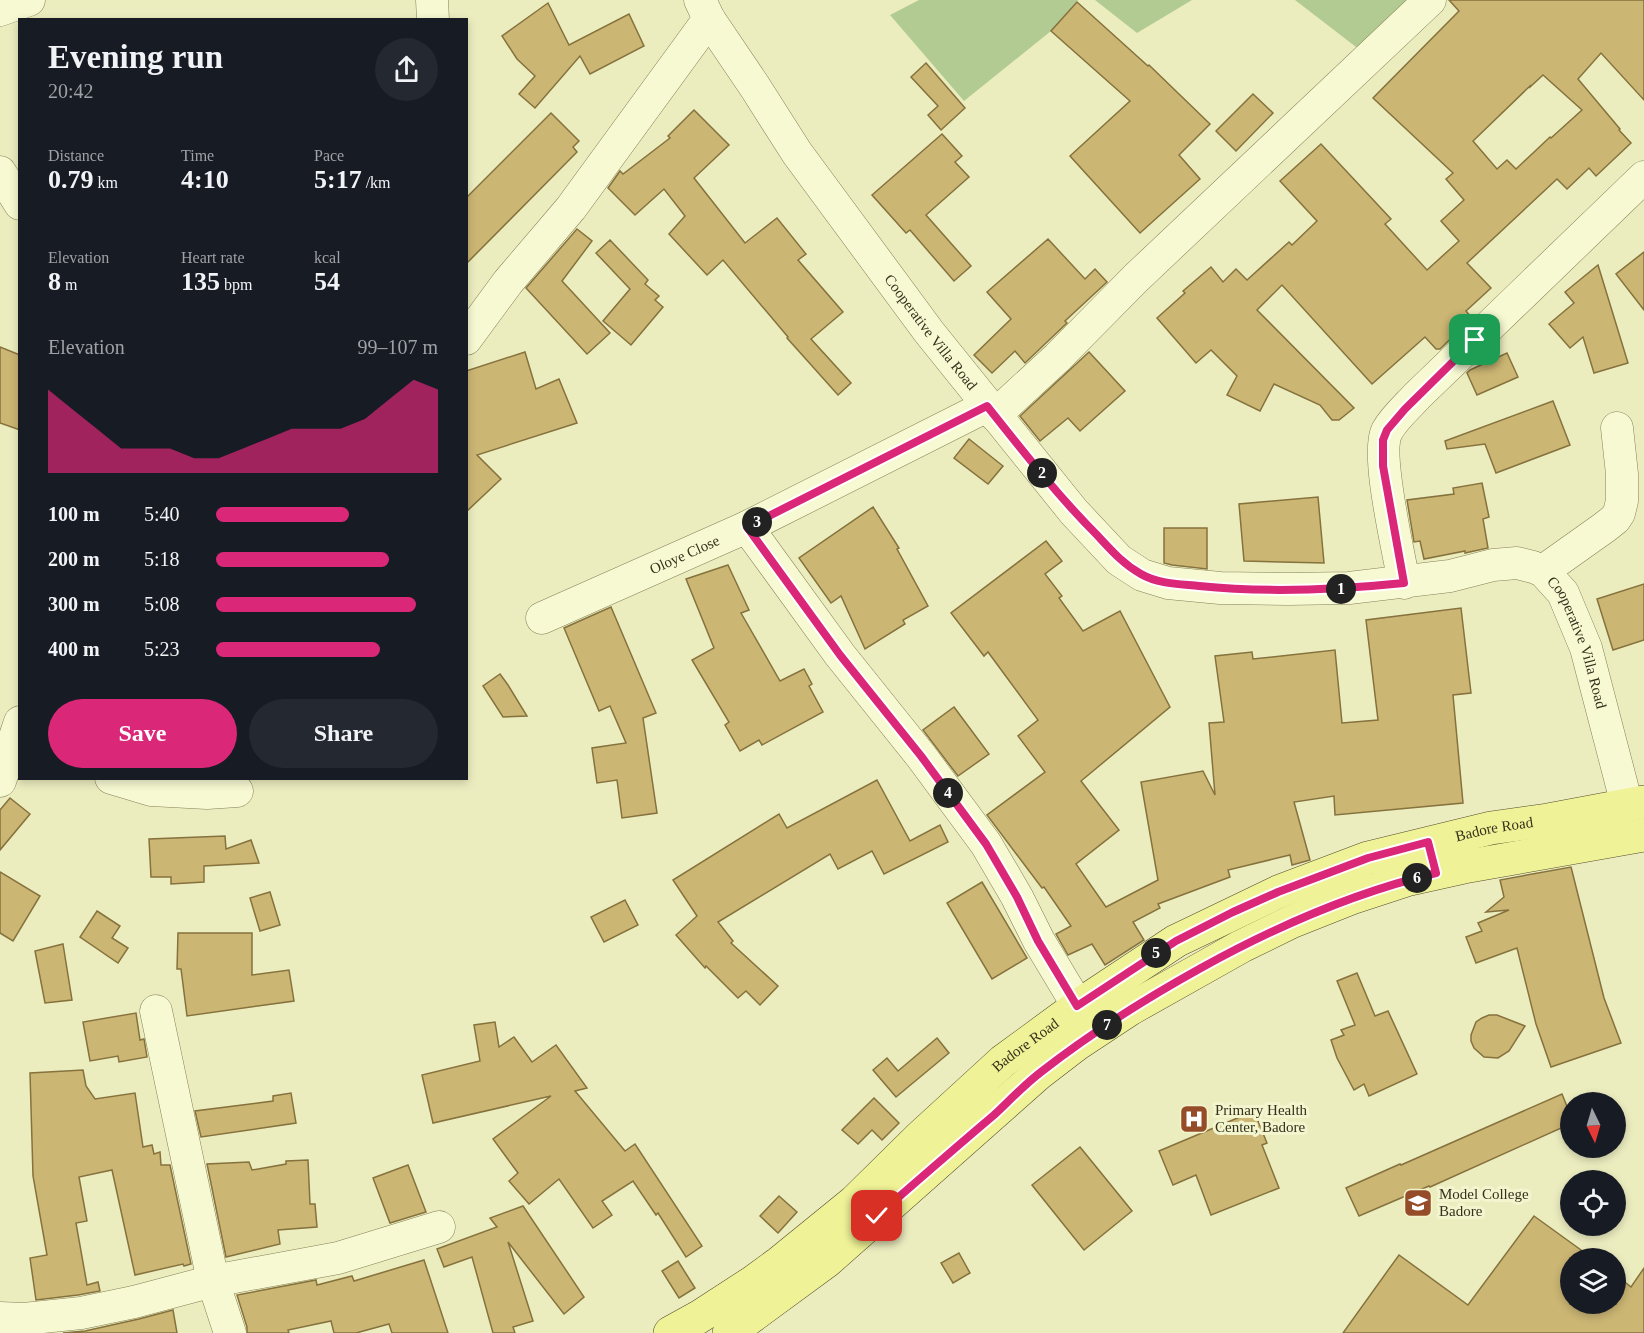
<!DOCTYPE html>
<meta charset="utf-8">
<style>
body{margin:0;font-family:"Times New Roman",serif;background:#242831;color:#f1f3f6;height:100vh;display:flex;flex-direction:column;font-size:22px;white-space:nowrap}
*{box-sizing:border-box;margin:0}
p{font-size:20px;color:#9ea1a6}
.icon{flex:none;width:33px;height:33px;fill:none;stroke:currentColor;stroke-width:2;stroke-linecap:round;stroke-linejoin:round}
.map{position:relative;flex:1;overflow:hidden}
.panel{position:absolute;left:18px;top:18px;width:450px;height:762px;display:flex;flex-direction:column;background:#171b24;border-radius:0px;box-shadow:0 3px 9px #0003}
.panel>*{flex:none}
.needle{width:39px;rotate:175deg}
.fabs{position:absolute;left:1560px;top:1092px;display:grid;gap:12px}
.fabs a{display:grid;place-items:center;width:66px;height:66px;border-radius:50%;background:#171b24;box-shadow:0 3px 9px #0003;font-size:30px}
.pin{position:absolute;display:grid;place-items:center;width:51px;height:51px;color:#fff;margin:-26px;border-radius:12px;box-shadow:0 3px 9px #0006}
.km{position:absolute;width:30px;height:30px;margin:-15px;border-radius:50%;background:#222;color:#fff;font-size:16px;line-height:30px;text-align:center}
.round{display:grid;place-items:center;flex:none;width:63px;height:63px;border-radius:32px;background:#242831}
.overview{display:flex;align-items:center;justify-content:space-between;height:102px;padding:0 30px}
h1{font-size:33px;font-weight:800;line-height:45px}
.figures{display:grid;grid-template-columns:repeat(3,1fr);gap:9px;height:102px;padding:6px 30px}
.figures div{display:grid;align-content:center}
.figures b{font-size:26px;font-weight:800}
.figures small{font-size:16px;font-weight:400}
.figures p{font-size:16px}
.chart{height:168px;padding:12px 30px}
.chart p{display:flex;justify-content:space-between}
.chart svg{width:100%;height:108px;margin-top:6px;fill:#db2777;opacity:.7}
.action{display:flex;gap:12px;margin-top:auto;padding:12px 30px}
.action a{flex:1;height:69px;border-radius:36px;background:#db2777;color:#fff;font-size:24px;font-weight:800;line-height:69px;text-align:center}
.action a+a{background:#242831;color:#f1f3f6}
ul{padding:0 30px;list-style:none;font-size:20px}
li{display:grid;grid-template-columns:96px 72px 1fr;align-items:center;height:45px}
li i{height:15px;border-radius:8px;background:#db2777}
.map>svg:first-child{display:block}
.green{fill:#b2cb93}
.building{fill:#ccb674;stroke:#85723d;stroke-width:1.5;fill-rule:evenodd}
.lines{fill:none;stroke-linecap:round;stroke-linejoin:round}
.minor-casing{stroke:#868057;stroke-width:33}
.major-casing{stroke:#534c2c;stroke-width:34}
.minor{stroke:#f7f9d2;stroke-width:32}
.major{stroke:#eff296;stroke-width:33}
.route-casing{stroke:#fff;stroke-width:12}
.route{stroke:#db2777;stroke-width:8}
.labels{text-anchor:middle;stroke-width:6;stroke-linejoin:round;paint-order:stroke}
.street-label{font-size:15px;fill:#35311c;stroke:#f3f5ce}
.poi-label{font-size:15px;fill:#35311c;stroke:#f3f5ce;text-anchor:start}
</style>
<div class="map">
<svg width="1644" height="1333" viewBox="0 0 1644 1333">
<rect width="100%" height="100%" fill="#ecedbf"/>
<g class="green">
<path d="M919,0H1078L1051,31L964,101L890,15Z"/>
<path d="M1095,0H1192L1137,33Z"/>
<path d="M1295,0H1428L1369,57Z"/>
</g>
<g class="building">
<path d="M1449,0H1644V100L1601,53L1578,79L1620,129L1619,130L1631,143L1596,176L1589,168L1567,189L1557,179L1467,263L1491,288L1466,311L1472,318L1440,349H1436L1425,337L1372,384L1282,285L1257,310L1354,408L1339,420H1332L1320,405L1274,384L1260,411L1227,395L1237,376L1211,350L1196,363L1157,318L1185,293L1183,291L1211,267L1223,282L1236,269L1247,280L1289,242L1292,245L1317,221L1280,181L1321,144L1391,219L1385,224L1427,270L1459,241L1441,221L1464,200L1446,179L1453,173L1373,98L1459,11ZM1543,75L1582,110L1551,138L1550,137L1516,169L1507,160L1497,169L1473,141L1530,86V87Z"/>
<path d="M1077,2L1148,66L1149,65L1210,124L1179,155L1200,179L1140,233L1070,156L1130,101L1051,31Z"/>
<path d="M548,3L569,45L629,14L644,46L590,74L580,56L535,108L519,94L535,76L517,59L502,36Z"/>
<path d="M926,63L965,108L941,130L928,115L938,106L911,77Z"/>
<path d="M1253,94L1273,113L1236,151L1216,131Z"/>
<path d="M694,110L729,145L694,178L745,243L777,218L806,254L798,260L843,312L811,339L851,383L838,395L787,338L788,337L723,260L707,275L669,234L685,216L664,189L635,215L608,188L620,171L623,174L670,138L668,136Z"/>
<path d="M551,113L579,141L573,147L577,152L466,264V198Z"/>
<path d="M942,134L962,156L955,162L969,177L926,215L971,266L954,281L910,230L906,233L872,195Z"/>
<path d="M577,229L592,241L562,281L610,333L587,354L526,288Z"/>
<path d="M1048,239L1085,279L1095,269L1107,282L1065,321L1067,323L1025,363L1015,351L992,373L974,355L1011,319L987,292Z"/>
<path d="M610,240L648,280L645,284L659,296L655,300L663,307L631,345L603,321L630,289L596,253Z"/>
<path d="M1644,252V310L1616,274Z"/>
<path d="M1598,265L1628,363L1594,373L1583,337L1570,348L1549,324L1574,303L1565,292Z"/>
<path d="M0,347L20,355V430L0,423Z"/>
<path d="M525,352L536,389L559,379L577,423L477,455L501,479L466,512V371Z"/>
<path d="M1089,352L1125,391L1080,431L1068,418L1040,441L1020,416Z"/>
<path d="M1507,353L1518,377L1477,395L1467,373L1470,370Z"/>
<path d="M1553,401L1570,445L1496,473L1485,444L1447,449L1445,441Z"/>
<path d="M969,439L1003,466L988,484L954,458Z"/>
<path d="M1482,483L1489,517L1483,519L1488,548L1465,553V551L1424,559L1420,541L1414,542L1407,500L1454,494L1453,488Z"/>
<path d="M1318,497L1324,563L1244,561L1239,504Z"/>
<path d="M873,507L899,548L897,549L928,606L903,620L905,624L865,649L841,596L831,603L799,558Z"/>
<path d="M1164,528H1207V569L1172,565L1164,563Z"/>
<path d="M1046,541L1062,561L1045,574L1062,596L1059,598L1083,631L1120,611L1170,707L1081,781L1119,830L1076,864L1106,907L1158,880L1141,782L1203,771L1215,795L1209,723L1224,722L1215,656L1252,652L1253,659L1335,650L1342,723L1378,720L1366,620L1461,608L1471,693L1453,695L1463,803L1335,815L1334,796L1294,802L1310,860L1292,865L1290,855L1228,870L1230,877L1158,904L1160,908L1133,922L1144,940L1105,965L1092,944L1068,955L1056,934L1071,926L1044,887L1042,888L987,815L1045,772L1018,736L1038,720L988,652L984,656L951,613Z"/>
<path d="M728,565L749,610L741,613L780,681L804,669L812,684L809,686L823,712L762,745L759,740L740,751L725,725L729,722L692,660L714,648L686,579Z"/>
<path d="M1644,584V640L1613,650L1597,599Z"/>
<path d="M611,607L656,713L643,718L657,813L622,818L617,780L597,783L592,748L626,743L610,706L599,711L564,628Z"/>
<path d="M500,674L508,685L527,716L503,717L483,686Z"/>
<path d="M954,707L989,754L958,776L923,730Z"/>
<path d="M877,780L910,841L940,825L948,842L884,874L872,851L838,869L830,854L718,922L733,941L731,943L778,986L760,1005L746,991L738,998L706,966L705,968L676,935L697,916L673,880L779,814L787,828Z"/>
<path d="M10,798L30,814L0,850V810Z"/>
<path d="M225,836L226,849L251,840L259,863L204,866V882L171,884V877H151L149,839Z"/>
<path d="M1571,867L1604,998L1621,1043L1551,1067L1536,1024L1517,948L1476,963L1466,937L1482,931L1478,923L1509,910L1486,912L1504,897L1500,880Z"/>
<path d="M0,872L40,896L13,941L0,933Z"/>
<path d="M982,882L1027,958L992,979L947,903Z"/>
<path d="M270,892L280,925L260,931L250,898Z"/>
<path d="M625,900L638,925L604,942L591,917Z"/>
<path d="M97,911L120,926L112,938L128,948L118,963L80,937Z"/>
<path d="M178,933H252V975L289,970L294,1001L187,1016L181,969H177Z"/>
<path d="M63,944L72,1000L45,1003L35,951Z"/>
<path d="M1357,973L1375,1016L1388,1011L1417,1074L1369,1096L1364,1084L1354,1090L1337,1058L1331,1040L1344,1035L1341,1030L1355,1025L1337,981Z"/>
<path d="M136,1013L140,1040L144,1039L147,1057L119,1062L118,1056L90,1061L83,1022Z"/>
<path d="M1489,1015H1497L1525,1026L1509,1051L1498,1058L1484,1057L1474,1048L1471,1041V1035L1476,1022L1482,1018Z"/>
<path d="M495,1022L499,1047L514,1037L532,1062L556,1045L587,1088L575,1091L625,1151L635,1144L702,1246L686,1257L658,1213L656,1215L633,1181L602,1201L612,1215L593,1228L559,1179L529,1204L509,1181L518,1173L493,1139L551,1096L433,1123L422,1075L480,1061L474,1025Z"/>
<path d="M937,1038L949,1053L896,1097L873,1070L887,1058L898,1071Z"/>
<path d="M83,1070L86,1086L95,1099L135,1093L143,1147L152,1145L154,1154L160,1152L161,1165H170L191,1264L184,1266L183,1264L135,1275L112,1170L79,1177L87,1221L76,1223L87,1285L98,1282L100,1291L78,1295L36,1300L30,1258L47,1255L33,1176L30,1073Z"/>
<path d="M291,1093L296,1123L201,1137L195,1111L273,1101V1096Z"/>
<path d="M1562,1094L1570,1114V1124L1430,1187L1429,1186L1359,1216L1346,1188L1400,1164L1401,1165Z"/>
<path d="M874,1098L899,1123L882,1140L872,1130L858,1144L842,1130Z"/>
<path d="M1254,1111L1267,1143L1262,1145L1279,1188L1211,1215L1196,1175L1173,1185L1159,1151Z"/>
<path d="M1080,1147L1132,1211L1084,1250L1032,1185Z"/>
<path d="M308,1160L310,1204H315L317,1227L278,1230L280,1244L226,1257L207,1164L249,1162L252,1170L286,1164V1161Z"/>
<path d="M408,1165L426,1212L390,1223L373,1178Z"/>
<path d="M779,1196L797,1212L778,1233L760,1216Z"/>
<path d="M523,1206L584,1297L564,1314L508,1242L533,1321L513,1327L515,1333H493L472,1257L444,1267L437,1249L497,1227L490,1218Z"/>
<path d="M1534,1216L1592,1258H1570V1304H1616V1275L1631,1287L1644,1268V1333H1343L1399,1255L1468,1305Z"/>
<path d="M959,1253L970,1273L953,1283L941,1263Z"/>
<path d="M424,1260L448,1333H392L389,1324L356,1333H334L331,1321L288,1330L289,1333H247V1327L237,1295L316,1280L317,1285L352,1276L354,1281Z"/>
<path d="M678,1261L695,1288L679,1298L662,1271Z"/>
<path d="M173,1310L177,1333H63L85,1331L139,1319Z"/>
</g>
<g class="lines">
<g class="minor-casing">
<g id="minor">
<path d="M432,0L433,20"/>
<path id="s1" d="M700,0L709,19L755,87L797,153L929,332L1074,512L1119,560L1142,575L1168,583L1220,588L1288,589L1349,588L1450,576L1493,565L1517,563L1533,567L1543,571L1563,593L1586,648L1627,805"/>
<path d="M0,10L29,0"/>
<path d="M0,172L20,204"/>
<path d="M466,339L508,282L571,208L709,19"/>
<path d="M995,415L1057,358L1136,278L1430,0"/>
<path d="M747,527L840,655L921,756L986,844L1017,897L1039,941L1078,1006"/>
<path d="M1543,571L1605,527L1615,519L1619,513L1622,501V474L1617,428"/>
<path d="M1404,583C1399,553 1375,454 1387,431C1394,418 1408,406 1417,396L1644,177"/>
<path id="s2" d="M542,618L747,527L987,406"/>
<path d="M111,778L151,790L207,793L237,791"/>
<path d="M0,781L20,722"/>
<path d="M156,1011L213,1281L230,1333"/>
<path d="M0,1318L24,1319L81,1313L134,1302L213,1281L338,1258L439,1227"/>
</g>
</g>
<g class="major-casing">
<g id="major">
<path id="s3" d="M670,1333L699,1317L753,1282L779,1263L854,1202L919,1138L1003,1061L1078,1006L1176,941L1278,892L1368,858L1491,828L1548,820L1644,802"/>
<path d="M729,1333L827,1261L1038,1074L1077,1044L1130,1009L1242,946L1291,922L1354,897L1406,880L1469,866L1644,835"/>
</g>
</g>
<use href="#minor" class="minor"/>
<use href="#major" class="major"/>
</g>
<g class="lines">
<g class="route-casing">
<path id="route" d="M877,1216C916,1182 955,1148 994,1115C1009,1101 1024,1085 1041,1072C1091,1033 1145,999 1201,968C1275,927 1352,893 1436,873L1428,842L1368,858L1278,892L1233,912L1176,941L1077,1006L1038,941L1017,897L986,844L921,756L840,655L747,527L987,406C1022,450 1057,495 1097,535C1111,550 1123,564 1141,574C1158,584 1180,584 1199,586C1267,593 1336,590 1404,583L1383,466V440L1387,430L1405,409L1475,340"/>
</g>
<use href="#route" class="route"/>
</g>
<defs>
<g id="hospital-square" transform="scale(1.5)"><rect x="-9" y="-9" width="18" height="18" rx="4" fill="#954c28" stroke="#f3f5ce"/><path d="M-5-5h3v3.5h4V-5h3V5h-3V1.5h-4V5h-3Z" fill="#fff"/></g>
<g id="school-square" transform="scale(1.5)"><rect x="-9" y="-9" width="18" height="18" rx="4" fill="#954c28" stroke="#f3f5ce"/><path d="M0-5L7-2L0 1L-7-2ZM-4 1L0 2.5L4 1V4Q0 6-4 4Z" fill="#fff"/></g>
</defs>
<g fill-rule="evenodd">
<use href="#hospital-square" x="1194" y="1119"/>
<use href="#school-square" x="1418" y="1203"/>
</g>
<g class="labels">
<g class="street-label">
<text dy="5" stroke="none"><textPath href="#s1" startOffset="405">Cooperative Villa Road</textPath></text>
<text dy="5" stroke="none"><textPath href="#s2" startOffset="156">Oloye Close</textPath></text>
<text dy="5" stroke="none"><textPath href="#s1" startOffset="1215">Cooperative Villa Road</textPath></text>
<text dy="5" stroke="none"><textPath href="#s3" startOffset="981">Badore Road</textPath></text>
<text dy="5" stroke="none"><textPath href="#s3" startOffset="459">Badore Road</textPath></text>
</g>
<g class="poi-label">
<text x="1215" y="1115">Primary Health<tspan x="1215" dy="17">Center, Badore</tspan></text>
<text x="1439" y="1199">Model College<tspan x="1439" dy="17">Badore</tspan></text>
</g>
</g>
</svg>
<div class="fabs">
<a><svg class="needle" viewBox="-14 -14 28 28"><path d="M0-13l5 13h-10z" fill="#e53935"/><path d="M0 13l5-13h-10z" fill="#9ea1a6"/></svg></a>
<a><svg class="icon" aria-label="locate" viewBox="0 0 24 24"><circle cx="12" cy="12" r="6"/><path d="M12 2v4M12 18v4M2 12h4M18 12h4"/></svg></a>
<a><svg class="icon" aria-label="layers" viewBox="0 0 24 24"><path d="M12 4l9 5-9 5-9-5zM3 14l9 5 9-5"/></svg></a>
</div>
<div class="pin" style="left:1475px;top:340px;background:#1e9e55"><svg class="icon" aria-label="arrive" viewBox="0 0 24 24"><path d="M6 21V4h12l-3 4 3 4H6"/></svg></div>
<div class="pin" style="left:877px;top:1216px;background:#d93025"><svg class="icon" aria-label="check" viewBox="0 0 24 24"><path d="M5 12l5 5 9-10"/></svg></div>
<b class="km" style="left:1341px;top:589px">1</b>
<b class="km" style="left:1042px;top:473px">2</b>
<b class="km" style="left:757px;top:522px">3</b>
<b class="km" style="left:948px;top:793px">4</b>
<b class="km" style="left:1156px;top:953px">5</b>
<b class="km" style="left:1417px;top:878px">6</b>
<b class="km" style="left:1107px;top:1025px">7</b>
<section class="panel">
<div class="overview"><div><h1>Evening run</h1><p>20:42</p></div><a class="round"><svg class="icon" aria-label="share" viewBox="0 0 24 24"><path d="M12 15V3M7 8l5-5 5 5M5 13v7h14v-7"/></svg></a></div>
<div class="figures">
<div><p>Distance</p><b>0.79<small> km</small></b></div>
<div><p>Time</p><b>4:10</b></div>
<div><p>Pace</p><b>5:17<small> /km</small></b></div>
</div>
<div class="figures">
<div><p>Elevation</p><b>8<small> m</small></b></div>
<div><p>Heart rate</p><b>135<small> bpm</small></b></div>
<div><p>kcal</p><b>54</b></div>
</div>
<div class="chart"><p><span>Elevation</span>99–107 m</p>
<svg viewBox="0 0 160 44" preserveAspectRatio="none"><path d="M0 44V10L10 18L20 26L30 34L40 34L50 34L60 38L70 38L80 34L90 30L100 26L110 26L120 26L130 22L140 14L150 6L160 10V44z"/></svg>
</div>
<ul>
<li><b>100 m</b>5:40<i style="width:60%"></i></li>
<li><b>200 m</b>5:18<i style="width:78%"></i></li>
<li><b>300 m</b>5:08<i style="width:90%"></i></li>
<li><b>400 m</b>5:23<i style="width:74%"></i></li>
</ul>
<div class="action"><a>Save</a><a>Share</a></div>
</section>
</div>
